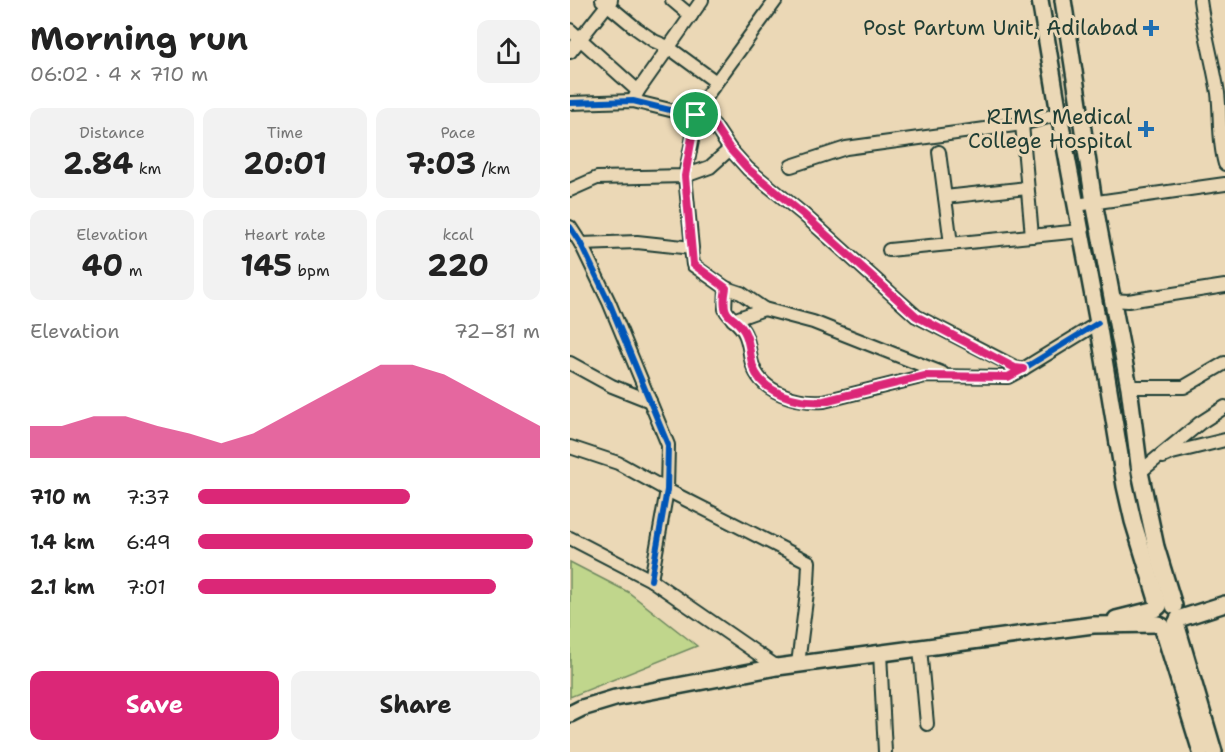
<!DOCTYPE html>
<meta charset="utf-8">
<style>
body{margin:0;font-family:"Shantell Sans",sans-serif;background:#f2f2f2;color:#222;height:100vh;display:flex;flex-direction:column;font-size:22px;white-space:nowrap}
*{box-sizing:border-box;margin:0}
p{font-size:20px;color:#767676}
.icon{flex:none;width:33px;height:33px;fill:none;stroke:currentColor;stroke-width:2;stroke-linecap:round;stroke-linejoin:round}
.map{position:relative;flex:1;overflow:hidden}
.drawer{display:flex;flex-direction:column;background:#fff;width:570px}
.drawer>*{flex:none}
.pin{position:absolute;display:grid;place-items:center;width:51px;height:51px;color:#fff;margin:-26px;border:3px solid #fff;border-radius:50%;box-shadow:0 2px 6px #0007}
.round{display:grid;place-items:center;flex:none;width:63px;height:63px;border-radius:12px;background:#f2f2f2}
.overview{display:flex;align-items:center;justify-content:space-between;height:102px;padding:0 30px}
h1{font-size:33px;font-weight:700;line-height:45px}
.metrics{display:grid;grid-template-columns:repeat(3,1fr);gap:9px;height:102px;padding:6px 30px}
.metrics div{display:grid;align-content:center;border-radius:12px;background:#f2f2f2;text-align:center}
.metrics b{font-size:30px;font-weight:700}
.metrics small{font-size:16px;font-weight:400}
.metrics p{font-size:16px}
.chart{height:168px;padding:12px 30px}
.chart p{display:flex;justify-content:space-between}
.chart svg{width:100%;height:108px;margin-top:6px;fill:#db2777;opacity:.7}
.primary-button{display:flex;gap:12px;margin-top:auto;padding:12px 30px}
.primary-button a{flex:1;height:69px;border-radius:12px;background:#db2777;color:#fff;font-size:24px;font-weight:700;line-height:69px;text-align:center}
.primary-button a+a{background:#f2f2f2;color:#222}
ul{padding:0 30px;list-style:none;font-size:20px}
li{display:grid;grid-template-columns:96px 72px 1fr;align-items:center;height:45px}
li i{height:15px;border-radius:8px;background:#db2777}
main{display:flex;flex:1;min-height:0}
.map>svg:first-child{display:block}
.park{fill:#c0d68c;stroke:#708a60;stroke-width:1.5}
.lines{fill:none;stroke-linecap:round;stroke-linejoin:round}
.minor-casing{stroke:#1f3d34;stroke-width:16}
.major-casing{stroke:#1f3d34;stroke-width:20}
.minor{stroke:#ebd8b6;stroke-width:12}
.major{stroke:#ebd8b6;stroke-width:15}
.cycleway-casing{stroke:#ebd8b6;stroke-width:10}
.cycleway{stroke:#0057b8;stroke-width:6}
.route-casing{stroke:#fff;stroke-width:12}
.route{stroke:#db2777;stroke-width:8}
.poi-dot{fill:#1f6fb2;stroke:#ebd8b6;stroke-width:2}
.labels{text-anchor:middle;stroke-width:6;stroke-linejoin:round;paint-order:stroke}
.poi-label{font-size:21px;fill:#1f3d34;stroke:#ebd8b6;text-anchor:end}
</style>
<main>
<section class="drawer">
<div class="overview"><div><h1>Morning run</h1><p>06:02 · 4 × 710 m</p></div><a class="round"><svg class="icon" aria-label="share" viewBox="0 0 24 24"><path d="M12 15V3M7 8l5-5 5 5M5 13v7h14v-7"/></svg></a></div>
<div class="metrics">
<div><p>Distance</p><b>2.84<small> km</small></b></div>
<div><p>Time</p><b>20:01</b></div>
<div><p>Pace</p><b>7:03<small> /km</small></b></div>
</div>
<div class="metrics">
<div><p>Elevation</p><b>40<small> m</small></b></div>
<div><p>Heart rate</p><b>145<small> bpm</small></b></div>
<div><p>kcal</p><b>220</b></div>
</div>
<div class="chart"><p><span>Elevation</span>72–81 m</p>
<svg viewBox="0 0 160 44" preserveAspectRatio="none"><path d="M0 44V31L10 31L20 27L30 27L40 31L50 34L60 38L70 34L80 27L90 20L100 13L110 6L120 6L130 10L140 17L150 24L160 31V44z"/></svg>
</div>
<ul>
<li><b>710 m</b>7:37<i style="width:62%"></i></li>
<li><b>1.4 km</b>6:49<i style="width:98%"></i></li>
<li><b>2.1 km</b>7:01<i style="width:87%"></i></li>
</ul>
<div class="primary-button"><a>Save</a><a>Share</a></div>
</section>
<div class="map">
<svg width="655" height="752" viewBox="0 0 655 752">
<rect width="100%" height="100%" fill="#ebd8b6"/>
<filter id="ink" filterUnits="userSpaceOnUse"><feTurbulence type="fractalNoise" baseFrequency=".0167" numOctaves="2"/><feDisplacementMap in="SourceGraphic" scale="12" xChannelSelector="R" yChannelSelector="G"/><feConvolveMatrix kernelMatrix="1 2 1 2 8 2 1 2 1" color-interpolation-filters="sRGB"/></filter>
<g filter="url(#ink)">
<path class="park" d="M0,562L58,592L127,646L0,697Z"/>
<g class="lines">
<g class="minor-casing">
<g id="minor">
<path d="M32,0L67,29L84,41L98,47L146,82"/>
<path d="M102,0L121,16"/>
<path d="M630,0C634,31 643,62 648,93C651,117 648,140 655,164"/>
<path d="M0,30L68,91"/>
<path d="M0,52L41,0"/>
<path d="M63,101L68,91L132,0"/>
<path d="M0,103L63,101L137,119L144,125L160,149L178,169L233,214L346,316L445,367L453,369L528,323"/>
<path d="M452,124L462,236"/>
<path d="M369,152L381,244"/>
<path d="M221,166L276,148L452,124L489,114"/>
<path d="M0,190L27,178L115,176L129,106L206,0"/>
<path d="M375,197L457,188"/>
<path d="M506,205L655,184"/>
<path d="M0,227L11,244L39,302L98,445L97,490L81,580"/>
<path d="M11,244L67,242L122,248L115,176L140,167L160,149"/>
<path d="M121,248L123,265L156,288L155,309C160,319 171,324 175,334C180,344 179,356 183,366C192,393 228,403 254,401L355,376L438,377L453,369"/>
<path d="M319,250L511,231"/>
<path d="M156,288L171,293L194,309L243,322L372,373"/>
<path d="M542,300L558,301L655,286"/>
<path d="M163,320L194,309"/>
<path d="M0,363L42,386L80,401"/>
<path d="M559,387H614L655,363"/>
<path d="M0,447L48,463L97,490L239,562L238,584L228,664"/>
<path d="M593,457L602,453L655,440"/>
<path d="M570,472L630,423L655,407"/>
<path d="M0,538L81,580L207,667"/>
<path d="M350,648L357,724"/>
<path d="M310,653L315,752"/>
</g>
</g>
<g class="major-casing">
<g id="major">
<path d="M470,0L489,114L528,323L555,486L563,521L589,606"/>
<path d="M493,0L524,202L559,387L570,472L586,547L604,606"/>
<path d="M546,619L586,609"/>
<path d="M608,619L655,604"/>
<path d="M606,623L644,752"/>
<path d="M592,626L631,752"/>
<path d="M0,714L12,708L45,698L207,667L523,625L588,624"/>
</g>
</g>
<use href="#minor" class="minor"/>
<use href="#major" class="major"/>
<g class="cycleway-casing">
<g id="cycleway">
<path d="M0,103L63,101L137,119L144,125L160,149L178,169L233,214L346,316L445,367L453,369L528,323"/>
<path d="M0,227L11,244L39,302L98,445L97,490L81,580"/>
<path d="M121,248L123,265L156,288L155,309C160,319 171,324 175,334C180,344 179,356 183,366C192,393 228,403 254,401L355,376L438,377L453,369"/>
</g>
</g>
<use href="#cycleway" class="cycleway"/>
</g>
</g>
<g class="lines" filter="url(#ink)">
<g class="route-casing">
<path id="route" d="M126,115L137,119L144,125L160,149L178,169L233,214L346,316L445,368L453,369L438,377L355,376L254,401C228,403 193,394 183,367C180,357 180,345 176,335C167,312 149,324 156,288L123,264L115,176Z"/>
</g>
<use href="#route" class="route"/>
</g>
<g class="poi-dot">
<path d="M578 19h6v6h6v6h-6v6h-6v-6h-6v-6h6z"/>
<path d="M573 120h6v6h6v6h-6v6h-6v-6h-6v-6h6z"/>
</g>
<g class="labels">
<g class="poi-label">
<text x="568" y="35">Post Partum Unit, Adilabad</text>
<text x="562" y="124">RIMS Medical<tspan x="562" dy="24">College Hospital</tspan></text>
</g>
</g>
</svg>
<div class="pin" style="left:126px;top:115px;background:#1e9e55"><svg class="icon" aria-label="arrive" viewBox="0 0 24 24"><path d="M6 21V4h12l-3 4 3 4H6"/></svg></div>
</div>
</main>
